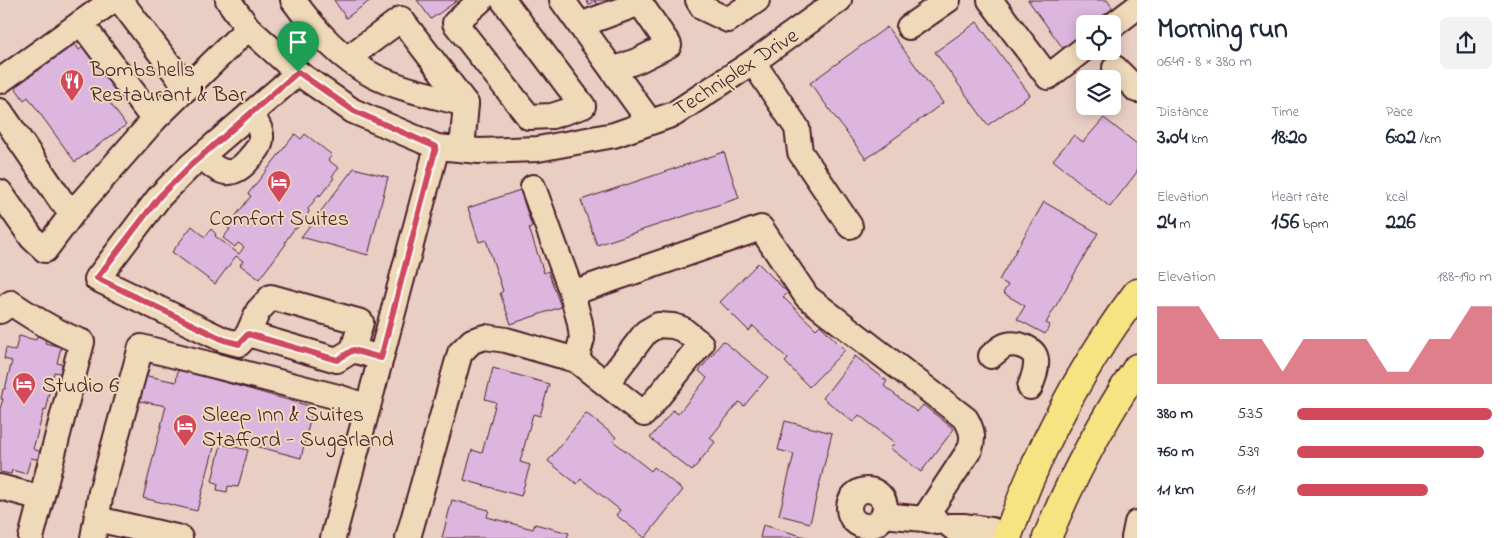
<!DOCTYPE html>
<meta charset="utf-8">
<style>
body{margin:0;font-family:"Indie Flower",sans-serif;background:#f2f2f3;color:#1f2937;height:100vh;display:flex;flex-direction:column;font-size:19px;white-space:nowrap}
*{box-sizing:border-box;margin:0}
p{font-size:16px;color:#747a83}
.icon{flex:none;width:28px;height:28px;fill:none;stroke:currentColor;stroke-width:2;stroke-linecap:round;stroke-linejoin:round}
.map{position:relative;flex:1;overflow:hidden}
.sheet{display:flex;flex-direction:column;background:#fff;width:375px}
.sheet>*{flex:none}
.buttons{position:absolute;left:1076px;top:15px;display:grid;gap:10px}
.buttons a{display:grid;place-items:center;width:45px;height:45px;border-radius:8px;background:#fff;box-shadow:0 2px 12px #0003;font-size:25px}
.pin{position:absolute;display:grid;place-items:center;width:42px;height:42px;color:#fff;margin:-51px -21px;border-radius:50% 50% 50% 0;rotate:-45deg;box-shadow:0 0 5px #0007}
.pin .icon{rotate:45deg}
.round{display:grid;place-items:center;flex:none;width:52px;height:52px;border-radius:8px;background:#f2f2f3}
.head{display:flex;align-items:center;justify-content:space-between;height:85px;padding:0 20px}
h1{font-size:28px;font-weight:700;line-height:38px}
.metrics{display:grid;grid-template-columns:repeat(3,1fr);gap:8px;height:85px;padding:5px 20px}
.metrics div{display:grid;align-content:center}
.metrics b{font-size:21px;font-weight:700}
.metrics small{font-size:14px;font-weight:400}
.metrics p{font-size:14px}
.chart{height:140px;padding:10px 20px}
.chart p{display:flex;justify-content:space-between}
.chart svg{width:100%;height:90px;margin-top:5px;fill:#d1495b;opacity:.7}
ul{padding:0 20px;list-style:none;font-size:16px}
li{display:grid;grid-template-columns:80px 60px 1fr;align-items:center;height:38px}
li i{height:12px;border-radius:6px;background:#d1495b}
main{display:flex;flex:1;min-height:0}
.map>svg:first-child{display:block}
.building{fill:#dcb6df;stroke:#4a1f2b}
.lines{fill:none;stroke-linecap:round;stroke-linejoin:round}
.minor-casing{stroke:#4a1f2b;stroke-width:28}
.major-casing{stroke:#4a1f2b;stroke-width:31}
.minor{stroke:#eed9b8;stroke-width:24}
.major{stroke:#f6e381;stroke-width:28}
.route-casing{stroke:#fff;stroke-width:10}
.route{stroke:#d1495b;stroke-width:6}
.labels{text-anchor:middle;stroke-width:4;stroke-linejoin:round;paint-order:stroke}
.poi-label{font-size:22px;fill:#4a1f2b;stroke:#eed9b8;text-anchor:start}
.street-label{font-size:22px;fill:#4a1f2b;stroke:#eed9b8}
</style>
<main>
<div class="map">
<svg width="1137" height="538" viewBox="0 0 1137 538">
<rect width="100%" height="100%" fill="#e9cec4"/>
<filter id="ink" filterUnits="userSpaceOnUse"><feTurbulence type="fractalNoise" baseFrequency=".02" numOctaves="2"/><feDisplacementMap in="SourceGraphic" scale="10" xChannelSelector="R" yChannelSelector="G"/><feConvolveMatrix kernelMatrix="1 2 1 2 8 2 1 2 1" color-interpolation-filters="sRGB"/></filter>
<g filter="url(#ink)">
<g class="building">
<path d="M334,0H371L346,18Z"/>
<path d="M417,0H458L431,19Z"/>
<path d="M586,0H608L599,6L595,1L589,5Z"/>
<path d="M1028,0H1107L1116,13L1102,24H1085V36L1065,51Z"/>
<path d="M977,22L1030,95L988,125L935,52Z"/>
<path d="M887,27L943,103L866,159L810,83Z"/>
<path d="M72,39L79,50L88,43L125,93L110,103L126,125L75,162L28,97L24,100L12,83Z"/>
<path d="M1104,118L1137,144V172L1110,207L1053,160L1074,135L1083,142Z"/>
<path d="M295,134L301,139L305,134L332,155L328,160L339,168L332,176L334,178L320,196L319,194L308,209L309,212L296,229H294L285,242L286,244L259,279L240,265L243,261L236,256L215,284L172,252L192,226L205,237L211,229L216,234L215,236L239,254L244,247L238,243L235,247L223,238L230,229L227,227L251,196L248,194Z"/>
<path d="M724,152L739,198L597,245L581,200Z"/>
<path d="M354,168L388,177L368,255L301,237Z"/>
<path d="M520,190L532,227L529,228L544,273L548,271L561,307L511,324L500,293L503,291L486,240L479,242L468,208Z"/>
<path d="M1044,202L1098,233L1046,323L1050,325L1045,334L1017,319L1025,306L1003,293L1008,285L999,280Z"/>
<path d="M758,263L788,293L783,297L816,329L820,325L845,350L809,387L785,362L788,359L753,326L749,331L720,302Z"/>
<path d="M19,336L36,340L37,336L46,339L45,343L61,347L57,363L66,365L64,374L54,372L47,401H48L46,411L44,410L33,449L42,452L40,460L31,458L26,474L12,470L11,474L0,472V409L3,399H1L3,389H5L12,361L4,359L6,348L15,351Z"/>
<path d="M723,341L768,377L744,406L739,402L710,438L715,442L692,471L650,438L673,410L678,414L707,378L699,371Z"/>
<path d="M855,356L887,381L884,386L917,412L923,405L954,429L921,472L890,448L895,443L859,415L853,422L823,398Z"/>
<path d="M493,368L549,384L540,416L533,414L520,462L530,465L521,496L464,480L472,450L482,453L496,402L485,399Z"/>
<path d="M178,369L313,407L301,458L217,436L197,511L143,498L166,406L135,400L143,375L176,382Z"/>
<path d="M586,413L616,437L613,441L651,471L654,467L683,490L645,538L616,515L620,510L581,479L577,484L548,461Z"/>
<path d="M785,421L832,433L810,523L779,515L794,454L778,450Z"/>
<path d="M221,444L248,450L238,487L228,486L227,492L217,490L218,484L212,481Z"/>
<path d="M452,500L489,510L487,517L533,529L535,524L569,533L567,538H442Z"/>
<path d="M763,525L809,538H760Z"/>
</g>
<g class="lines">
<g class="minor-casing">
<g id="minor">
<path d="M120,0L187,88"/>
<path d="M228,0L248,28L298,73L353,111L437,147L479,151L538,149L614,135L674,114L753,62L839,0"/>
<path d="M293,0C315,30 340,59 374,76C402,90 436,96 466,104L462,149"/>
<path d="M481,0L455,23L529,117L552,116L583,106L503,0"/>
<path d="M562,0L650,122"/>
<path d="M698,0L703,8L728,20L757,0"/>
<path d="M990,0L1048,77L1085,48"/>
<path d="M81,23L154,120"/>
<path d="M580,25L640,3L669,45L639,60L613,70"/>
<path d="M1112,26L1137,7"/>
<path d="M909,27L948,0"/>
<path d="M348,58L401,19L466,104"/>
<path d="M753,62L797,128L800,152L850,226"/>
<path d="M1115,68L1137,90"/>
<path d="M298,73L191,165L160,196L97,279L224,340L239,344L248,334L337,360L353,350L381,358"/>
<path d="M0,81L113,0"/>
<path d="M0,111L62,202L75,210L154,120L248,28"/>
<path d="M202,156C219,174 232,180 250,158C255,152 261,147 261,138C262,129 255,121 250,114"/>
<path d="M533,187L572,293L580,323L582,339L576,360"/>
<path d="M0,192L32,238L45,250L75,210"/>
<path d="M572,293L761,228L807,297L966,419C972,430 974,437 970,449L924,519"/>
<path d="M0,311L11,303C33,318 57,333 82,342L31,538"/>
<path d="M248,334L258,311L271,297L361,322L353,350"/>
<path d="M991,356C996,352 1002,346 1007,345C1018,342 1035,349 1036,360C1037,369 1033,379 1030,387"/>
<path d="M0,487L41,498"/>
<circle cx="867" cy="508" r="18"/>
<path d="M883,515L924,519L938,522"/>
<path d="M97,519L180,538"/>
<path d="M93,538L101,492L141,347L338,397L368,407"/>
<path d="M333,538L437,147"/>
<path d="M408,538L460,353L472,341L485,337L506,340L576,360L644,414L701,344L682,329L673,326L658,325L646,332L606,384"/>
<path d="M966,538L951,526H965L992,530L1000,538"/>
<path d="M1134,538L1137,523"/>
</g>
</g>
<g class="major-casing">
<g id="major">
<path d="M1007,538C1038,449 1080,368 1137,293"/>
<path d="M1047,538C1071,478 1102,422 1137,368"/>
</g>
</g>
<use href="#minor" class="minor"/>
<use href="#major" class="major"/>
</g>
</g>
<g class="lines" filter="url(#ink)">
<g class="route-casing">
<path id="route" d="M298,72L354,111L436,147L381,358L353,350L337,360L248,334L239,344L224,340L97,278L160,196L191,165Z"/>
</g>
<use href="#route" class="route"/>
</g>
<defs>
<g id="restaurant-pin" transform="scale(1.25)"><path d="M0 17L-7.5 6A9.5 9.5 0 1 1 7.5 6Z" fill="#d1495b" stroke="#eed9b8"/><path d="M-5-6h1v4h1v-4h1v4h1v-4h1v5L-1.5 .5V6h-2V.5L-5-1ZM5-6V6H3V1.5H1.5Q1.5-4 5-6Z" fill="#fff"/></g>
<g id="hotel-pin" transform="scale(1.25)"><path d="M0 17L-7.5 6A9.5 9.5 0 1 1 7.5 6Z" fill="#d1495b" stroke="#eed9b8"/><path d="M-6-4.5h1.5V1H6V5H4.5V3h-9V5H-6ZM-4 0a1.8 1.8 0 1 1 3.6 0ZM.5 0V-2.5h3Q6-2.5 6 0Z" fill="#fff"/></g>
</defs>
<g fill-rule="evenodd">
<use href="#restaurant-pin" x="72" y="81"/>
<use href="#hotel-pin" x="279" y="182"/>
<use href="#hotel-pin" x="24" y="384"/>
<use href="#hotel-pin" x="185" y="426"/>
</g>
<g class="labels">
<g class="poi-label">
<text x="90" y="76">Bombshells<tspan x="90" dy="25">Restaurant &amp; Bar</tspan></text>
<text x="279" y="225" text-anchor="middle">Comfort Suites</text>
<text x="42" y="392">Studio 6</text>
<text x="202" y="421">Sleep Inn &amp; Suites<tspan x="202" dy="25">Stafford - Sugarland</tspan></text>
</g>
<g class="street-label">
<text transform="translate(735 71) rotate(-33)" y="8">Techniplex Drive</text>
</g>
</g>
</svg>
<div class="buttons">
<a><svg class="icon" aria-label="locate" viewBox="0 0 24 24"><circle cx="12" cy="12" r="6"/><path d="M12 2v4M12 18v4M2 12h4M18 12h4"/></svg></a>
<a><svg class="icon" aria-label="layers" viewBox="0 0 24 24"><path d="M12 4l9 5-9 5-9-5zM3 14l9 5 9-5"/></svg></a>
</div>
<div class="pin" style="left:298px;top:72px;background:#1e9e55"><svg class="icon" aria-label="arrive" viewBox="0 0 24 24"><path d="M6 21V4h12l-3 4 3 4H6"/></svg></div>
</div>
<section class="sheet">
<div class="head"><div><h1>Morning run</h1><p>06:49 · 8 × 380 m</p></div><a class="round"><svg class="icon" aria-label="share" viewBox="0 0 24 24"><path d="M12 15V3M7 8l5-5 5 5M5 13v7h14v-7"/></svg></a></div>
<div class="metrics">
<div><p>Distance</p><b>3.04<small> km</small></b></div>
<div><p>Time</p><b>18:20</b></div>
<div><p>Pace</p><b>6:02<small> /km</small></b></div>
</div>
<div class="metrics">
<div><p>Elevation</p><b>24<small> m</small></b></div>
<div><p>Heart rate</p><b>156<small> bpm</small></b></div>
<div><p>kcal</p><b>226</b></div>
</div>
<div class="chart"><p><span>Elevation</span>188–190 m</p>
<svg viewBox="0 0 160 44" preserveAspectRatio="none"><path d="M0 44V6L10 6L20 6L30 22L40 22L50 22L60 38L70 22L80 22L90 22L100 22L110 38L120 38L130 22L140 22L150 6L160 6V44z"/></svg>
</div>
<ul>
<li><b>380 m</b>5:35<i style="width:100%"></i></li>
<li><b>760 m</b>5:39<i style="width:96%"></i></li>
<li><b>1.1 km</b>6:11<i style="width:67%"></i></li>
</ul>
</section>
</main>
